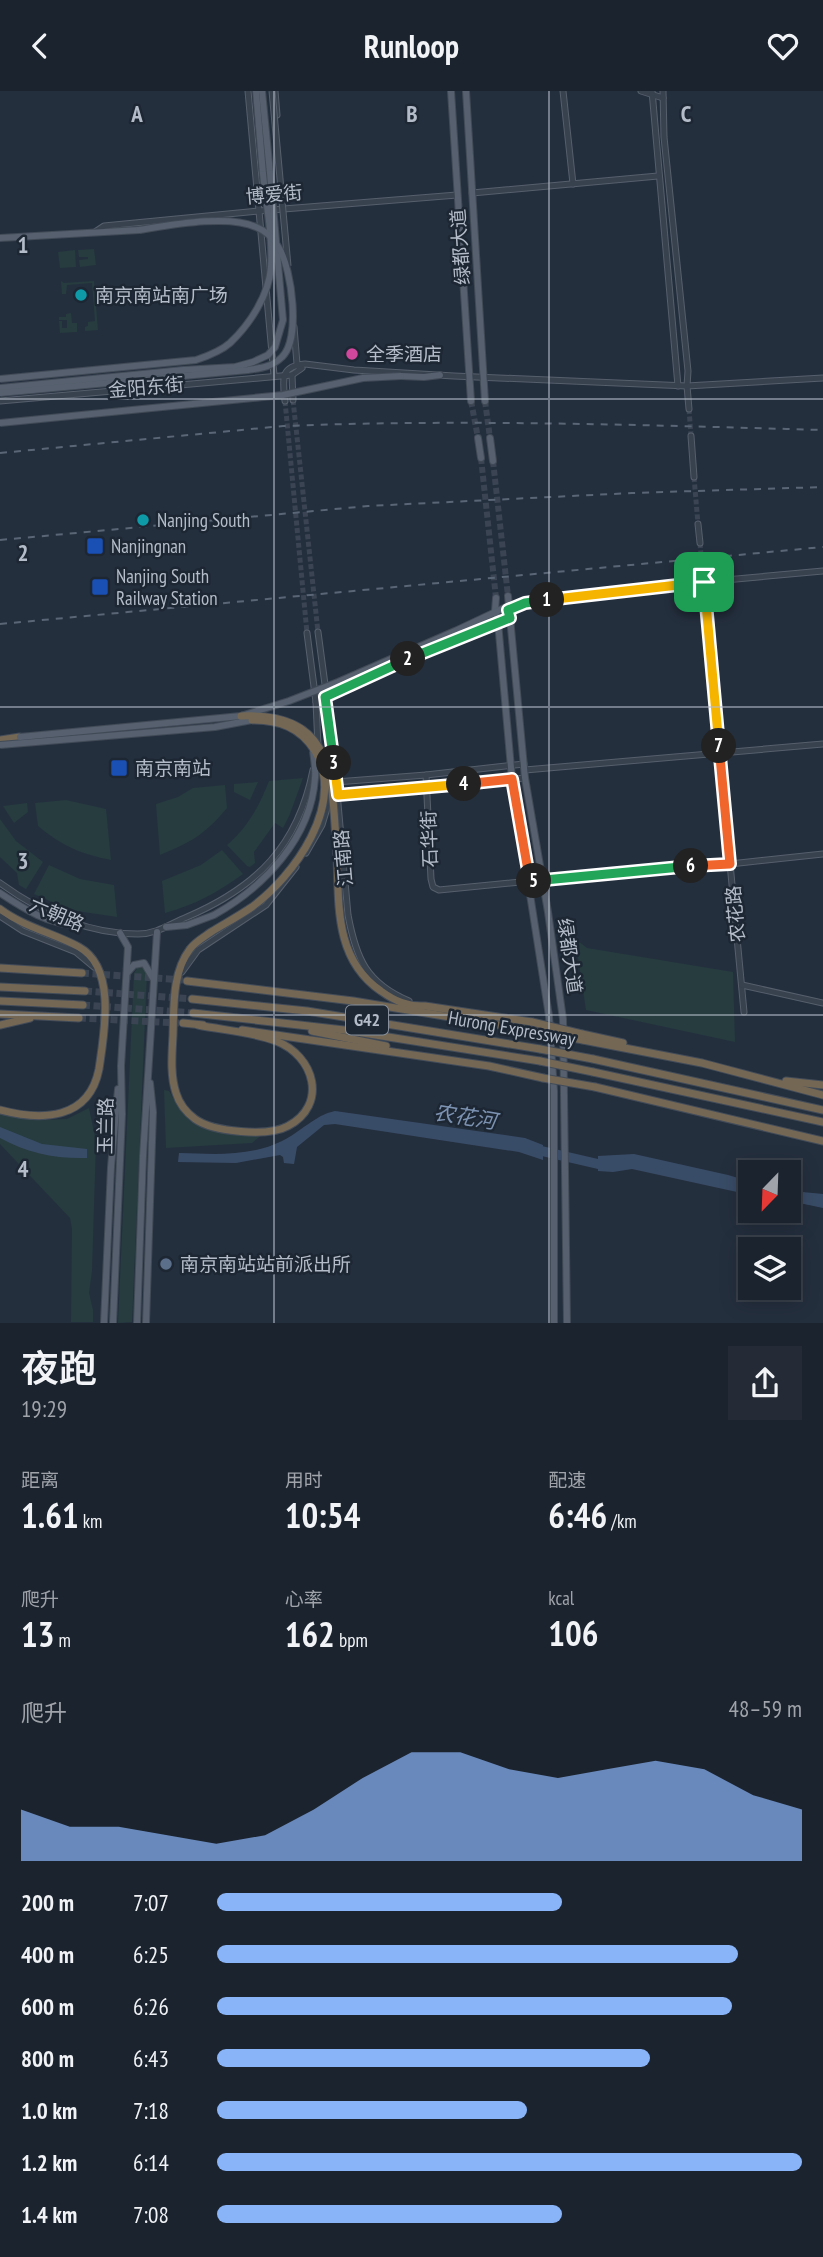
<!DOCTYPE html>
<html lang="zh">
<meta charset="utf-8">
<style>
body{margin:0;font-family:"PT Sans Narrow","Noto Sans SC",sans-serif;background:#242b36;color:#f1f3f6;height:100vh;display:flex;flex-direction:column;font-size:26px;white-space:nowrap}
*{box-sizing:border-box;margin:0}
p{font-size:23px;color:#a0a4aa}
.icon{flex:none;width:38px;height:38px;fill:none;stroke:currentColor;stroke-width:2;stroke-linecap:round;stroke-linejoin:round}
.map{position:relative;height:1232px;overflow:hidden}
.panel{display:flex;flex-direction:column;background:#1b232e;flex:1}
.panel>*{flex:none}
.needle{width:46px;rotate:203deg}
.fabs{position:absolute;left:738px;top:1069px;display:grid;gap:14px}
.fabs a{display:grid;place-items:center;width:63px;height:63px;border-radius:0px;background:#1b232e;box-shadow:0 4px 18px #0003,0 0 0 2px #39404a;font-size:35px}
.pin{position:absolute;display:grid;place-items:center;width:60px;height:60px;color:#fff;margin:-30px;border-radius:14px;box-shadow:0 4px 10px #0006}
.km{position:absolute;width:35px;height:35px;margin:-18px;border-radius:50%;background:#222;color:#fff;font-size:19px;line-height:35px;text-align:center}
.round{display:grid;place-items:center;flex:none;width:74px;height:74px;border-radius:0px;background:#242b36}
.headline{display:flex;align-items:center;justify-content:space-between;height:119px;padding:0 21px}
h1{font-size:38px;font-weight:600;line-height:52px}
.metrics{display:grid;grid-template-columns:repeat(3,1fr);gap:10px;height:119px;padding:7px 21px}
.metrics div{display:grid;align-content:center}
.metrics b{font-size:35px;font-weight:600}
.metrics small{font-size:19px;font-weight:400}
.metrics p{font-size:19px}
.chart{height:196px;padding:14px 21px}
.chart p{display:flex;justify-content:space-between}
.chart svg{width:100%;height:126px;margin-top:7px;fill:#8ab4f8;opacity:.7}
ul{padding:0 21px;list-style:none;font-size:23px}
li{display:grid;grid-template-columns:112px 84px 1fr;align-items:center;height:52px}
li i{height:18px;border-radius:9px;background:#8ab4f8}
header{display:flex;justify-content:space-between;align-items:center;height:91px;padding:0 21px;background:#1b232e;font-size:32px;font-weight:600}
.map>svg:first-child{display:block}
.green{fill:#263c3f}
.water{fill:#394c67}
.lines{fill:none;stroke-linecap:round;stroke-linejoin:round}
.river{stroke:#394c67;stroke-width:10}
.minor-tunnel{stroke:#3a4453;stroke-width:5;stroke-dasharray:5 2.5;stroke-linecap:butt}
.major-tunnel{stroke:#3a4453;stroke-width:6;stroke-dasharray:6 3;stroke-linecap:butt}
.highway-tunnel{stroke:#3a4453;stroke-width:7;stroke-dasharray:7 3.5;stroke-linecap:butt}
.minor-casing{stroke:#565f6c;stroke-width:7}
.major-casing{stroke:#414a57;stroke-width:8}
.highway-casing{stroke:#434c59;stroke-width:9}
.minor{stroke:#38414e;stroke-width:5}
.major{stroke:#56606e;stroke-width:6}
.highway{stroke:#746855;stroke-width:7}
.rail{stroke:#5a6575;stroke-width:2;stroke-dasharray:7 7;stroke-linecap:butt}
.minor-bridge-casing{stroke:#565f6c;stroke-width:7;stroke-linecap:butt}
.major-bridge-casing{stroke:#414a57;stroke-width:8;stroke-linecap:butt}
.highway-bridge-casing{stroke:#434c59;stroke-width:9;stroke-linecap:butt}
.minor-bridge{stroke:#38414e;stroke-width:5}
.major-bridge{stroke:#56606e;stroke-width:6}
.highway-bridge{stroke:#746855;stroke-width:7}
.split-1-casing{stroke:#fff;stroke-width:14}
.split-2-casing{stroke:#fff;stroke-width:14}
.split-3-casing{stroke:#fff;stroke-width:14}
.split-4-casing{stroke:#fff;stroke-width:14}
.split-5-casing{stroke:#fff;stroke-width:14}
.split-6-casing{stroke:#fff;stroke-width:14}
.split-7-casing{stroke:#fff;stroke-width:14}
.split-8-casing{stroke:#fff;stroke-width:14}
.split-1{stroke:#f5b400;stroke-width:9}
.split-2{stroke:#22a559;stroke-width:9}
.split-3{stroke:#22a559;stroke-width:9}
.split-4{stroke:#f5b400;stroke-width:9}
.split-5{stroke:#f0652b;stroke-width:9}
.split-6{stroke:#22a559;stroke-width:9}
.split-7{stroke:#f0652b;stroke-width:9}
.split-8{stroke:#f5b400;stroke-width:9}
.grid{fill:none;stroke:#b4bcc9;stroke-width:2;stroke-opacity:0.55}
.culture-dot{fill:#0f9aa8;stroke:#1d2633;stroke-width:2.5}
.hotel-dot{fill:#d1479c;stroke:#1d2633;stroke-width:2.5}
.transit-dot{fill:#1a4fb4;stroke:#1d2633;stroke-width:2.5}
.service-dot{fill:#5c6f8a;stroke:#1d2633;stroke-width:2.5}
.labels{text-anchor:middle;stroke-width:5;stroke-linejoin:round;paint-order:stroke}
.shield{fill:#1d2633;stroke:#878f9c;stroke-width:2}
.shield-label{font-size:18px;font-weight:bold;fill:#b4bcc9}
.street-label{font-size:19px;fill:#b4bcc9;stroke:#1d2633}
.poi-label{font-size:19px;fill:#b4bcc9;stroke:#1d2633;text-anchor:start}
.water-label{font-size:21px;font-style:italic;fill:#7c92b1;stroke:#1d2633}
.grid-label{font-size:23px;text-anchor:middle;font-weight:bold;fill:#b4bcc9;stroke:#1d2633;stroke-width:5;stroke-linejoin:round;paint-order:stroke}
</style>
<header><svg class="icon" aria-label="back" viewBox="0 0 24 24"><path d="M15 5l-7 7 7 7"/></svg>Runloop<svg class="icon" aria-label="heart" viewBox="0 0 24 24"><path d="M12 20l-8-8c-3-5 5-10 8-4 3-6 11-1 8 4z"/></svg></header>
<div class="map">
<svg width="823" height="1232" viewBox="0 0 823 1232">
<rect width="100%" height="100%" fill="#242f3e"/>
<g class="green">
<path d="M94,158L96,174L80,176L79,169L88,168V166H79L78,159Z"/>
<path d="M75,159L76,176L60,177L58,161Z"/>
<path d="M61,190L64,192L94,190L98,239L85,240V236L88,235V231L95,230L92,192L67,194L66,203H62Z"/>
<path d="M71,222L72,232H77V241L60,242L59,230H62V237H67V229H59V226H66V223Z"/>
<path d="M303,687L290,723L283,737L275,732L254,761L255,772L250,776L247,775L227,754C247,737 260,714 269,690Z"/>
<path d="M258,691L250,709L234,701V693Z"/>
<path d="M225,694L227,717C205,743 192,751 160,764L156,713L178,706L193,697Z"/>
<path d="M66,709L106,718L111,769C81,763 62,755 38,735L35,712Z"/>
<path d="M27,712L28,721L14,732L3,715Z"/>
<path d="M0,728L16,750L43,771L26,798L19,794L17,782L0,766Z"/>
<path d="M222,759L243,783C218,801 195,814 165,822L162,790L201,774Z"/>
<path d="M49,774L80,788L114,794L117,826L70,819L34,803Z"/>
<path d="M578,850L587,857L733,881L735,951L586,919L576,853Z"/>
<path d="M138,876L144,877L147,882L132,1231L118,1232L134,882Z"/>
<path d="M164,999L169,1000L177,1014L191,1028L263,1043L252,1052L166,1057Z"/>
<path d="M89,1017L96,1051L92,1180L89,1202L93,1219V1231H71L72,1138L70,1127L0,1053V1022L44,1029L67,1028Z"/>
</g>
<g class="water">
<path d="M335,1020L525,1047L543,1054V1069L519,1061L335,1033L324,1034L297,1056L294,1073L284,1072L283,1066L280,1064L236,1072L178,1071L179,1062C214,1063 250,1066 282,1050C301,1041 315,1024 335,1020Z"/>
<path d="M0,1036L42,1053L87,1058V1067C56,1068 27,1062 0,1047Z"/>
<path d="M634,1063L728,1084L745,1089L749,1102L737,1101L632,1078L613,1081L598,1080V1065Z"/>
<path d="M792,1100L823,1103V1117L795,1111Z"/>
</g>
<g class="lines">
<g class="river">
<path d="M533,1058L598,1073H611"/>
<path d="M789,1105L823,1111"/>
</g>
<g class="minor-tunnel">
<path d="M293,309L318,541"/>
<path d="M285,310L307,542"/>
<path d="M689,318L691,345"/>
<path d="M694,386L698,433"/>
<path d="M700,452L702,475"/>
</g>
<g class="major-tunnel">
<path d="M471,310L478,347"/>
<path d="M485,310L490,347"/>
<path d="M481,367L496,507"/>
<path d="M493,370L508,505"/>
</g>
<g class="highway-tunnel">
<path d="M82,882L183,889"/>
<path d="M85,900L192,908"/>
<path d="M83,914L193,922"/>
<path d="M79,927L179,932"/>
</g>
<g class="minor-casing">
<g id="minor">
<path d="M248,0L274,284"/>
<path d="M275,0L277,24"/>
<path d="M563,0L573,93"/>
<path d="M641,0L663,7"/>
<path d="M652,0L678,295"/>
<path d="M663,0L664,46L688,280L687,295L689,318"/>
<path d="M472,102L658,85"/>
<path d="M95,141L104,135L259,120L457,104"/>
<path d="M294,236L297,273L300,278"/>
<path d="M293,309L292,284L302,277"/>
<path d="M0,310L292,284"/>
<path d="M285,310C283,290 279,275 305,273L354,279L454,285L687,295L823,287"/>
<path d="M691,345L694,386"/>
<path d="M698,433L700,452"/>
<path d="M702,475L744,921"/>
<path d="M508,519L525,512L703,491L823,480"/>
<path d="M318,541L332,646L348,824C356,867 366,892 409,910"/>
<path d="M307,542L316,611L318,655"/>
<path d="M316,611L359,589L423,562L510,527"/>
<path d="M525,679L823,653"/>
<path d="M426,684L431,788L433,796L439,799L651,778L730,773L823,763"/>
<path d="M336,691L426,684L524,673"/>
<path d="M338,704L525,687"/>
<path d="M306,762L322,734L328,714V689"/>
<path d="M0,792C40,821 87,843 138,843C157,843 170,833 187,826C257,796 298,755 313,679"/>
<path d="M0,825L23,840L76,861L94,876"/>
<path d="M182,881L198,859L266,814L296,776"/>
<path d="M742,894L823,912"/>
</g>
</g>
<g class="major-casing">
<g id="major">
<path d="M256,0L263,83"/>
<path d="M262,0L270,82"/>
<path d="M451,0L471,310"/>
<path d="M466,0L485,310"/>
<path d="M0,147L139,139"/>
<path d="M401,285L424,286L440,284"/>
<path d="M478,347L481,367"/>
<path d="M490,347L493,370"/>
<path d="M508,505L525,687L548,821L563,928L567,1232"/>
<path d="M496,507L495,520L498,531L512,688L549,925L554,1000V1232"/>
<path d="M455,540L508,515"/>
<path d="M0,802C24,818 49,834 79,834"/>
<path d="M166,836L187,834L214,824"/>
<path d="M127,882L134,874L144,872L154,889"/>
<path d="M104,1232L111,1076L118,998"/>
<path d="M113,1232L122,1023L121,975L128,856L120,842"/>
<path d="M137,1232L143,1065L157,841"/>
<path d="M146,1232L153,1021L150,992"/>
</g>
</g>
<g class="highway-casing">
<g id="highway">
<path d="M0,649L20,646"/>
<path d="M337,763C339,813 334,868 381,900C395,910 408,916 425,915L532,931"/>
<path d="M0,818C24,836 53,842 79,856C117,877 104,943 99,978C89,1029 42,1030 0,1019"/>
<path d="M0,877L82,882"/>
<path d="M187,890L353,910L535,940"/>
<path d="M0,896L85,900"/>
<path d="M192,908L307,920L540,958"/>
<path d="M0,910L83,914"/>
<path d="M193,922L344,939L540,970"/>
<path d="M0,923L79,927"/>
<path d="M183,932L203,934"/>
<path d="M0,934L30,927"/>
<path d="M198,934C222,939 253,941 276,950C315,965 328,1014 288,1035C268,1046 213,1041 195,1028C187,1022 179,1012 176,1002C170,984 172,963 173,944C174,915 172,882 190,858C195,851 204,846 211,841"/>
<path d="M242,939L489,975L543,987"/>
<path d="M312,940L386,955"/>
<path d="M582,943L623,952"/>
<path d="M583,949L702,972L823,1004"/>
<path d="M593,968L823,1019"/>
<path d="M593,981L823,1031"/>
<path d="M786,990L823,994"/>
<path d="M595,996L823,1050"/>
</g>
</g>
<use href="#minor" class="minor"/>
<use href="#major" class="major"/>
<use href="#highway" class="highway"/>
<g class="rail">
<path d="M0,362L283,335C463,328 643,334 823,339"/>
<path d="M0,449L368,415L632,402L823,396"/>
<path d="M0,533L823,456"/>
</g>
<g class="minor-bridge-casing">
<path id="minor-bridge" d="M272,0L288,175"/>
</g>
<g class="major-bridge-casing">
<g id="major-bridge">
<path d="M0,288L196,269C208,265 221,260 230,252C250,233 269,204 271,176C273,146 266,113 263,83"/>
<path d="M0,297L183,279L235,276L253,271L268,264L275,256L283,229L270,82"/>
<path d="M0,302L248,279C261,277 272,276 282,266C301,248 292,179 279,157C274,148 266,140 256,136C228,123 171,134 139,139"/>
<path d="M0,332L283,304L363,287L401,285"/>
<path d="M20,646L241,625L289,610L338,591L455,540"/>
<path d="M0,654L215,636L252,629"/>
<path d="M214,824C264,796 311,747 315,687C316,678 314,669 313,660"/>
</g>
</g>
<g class="highway-bridge-casing">
<g id="highway-bridge">
<path d="M241,625C338,621 331,689 337,763"/>
<path d="M211,841C224,833 239,825 252,816C294,785 346,714 315,660C300,636 279,629 252,629"/>
<path d="M532,931L582,943"/>
<path d="M535,940L583,949"/>
<path d="M540,958L593,968"/>
<path d="M540,970L593,981"/>
<path d="M543,987L595,996"/>
</g>
</g>
<use href="#minor-bridge" class="minor-bridge"/>
<use href="#major-bridge" class="major-bridge"/>
<use href="#highway-bridge" class="highway-bridge"/>
</g>
<g class="lines">
<g class="split-1-casing">
<path id="split-1" d="M547,509L704,491"/>
</g>
<g class="split-2-casing">
<path id="split-2" d="M408,568L510,527L508,519L525,512L547,509"/>
</g>
<g class="split-3-casing">
<path id="split-3" d="M334,672L325,606L408,568"/>
</g>
<g class="split-4-casing">
<path id="split-4" d="M334,672L338,704L464,693"/>
</g>
<g class="split-5-casing">
<path id="split-5" d="M464,693L512,688L530,791L534,790"/>
</g>
<g class="split-6-casing">
<path id="split-6" d="M534,790L691,775"/>
</g>
<g class="split-7-casing">
<path id="split-7" d="M691,775L730,773L719,655"/>
</g>
<g class="split-8-casing">
<path id="split-8" d="M704,491L719,655"/>
</g>
<use href="#split-1" class="split-1"/>
<use href="#split-2" class="split-2"/>
<use href="#split-3" class="split-3"/>
<use href="#split-4" class="split-4"/>
<use href="#split-5" class="split-5"/>
<use href="#split-6" class="split-6"/>
<use href="#split-7" class="split-7"/>
<use href="#split-8" class="split-8"/>
</g>
<path class="grid" d="M274,0V1232M549,0V1232M0,308H823M0,616H823M0,924H823"/>
<g class="culture-dot">
<circle cx="81" cy="204" r="7"/>
<circle cx="143" cy="429" r="7"/>
</g>
<circle class="hotel-dot" cx="352" cy="263" r="7"/>
<g class="transit-dot">
<rect x="86" y="446" width="18" height="18" rx="3.5"/>
<rect x="91" y="487" width="18" height="18" rx="3.5"/>
<rect x="110" y="668" width="18" height="18" rx="3.5"/>
</g>
<circle class="service-dot" cx="166" cy="1173" r="7"/>
<g class="labels">
<rect class="shield" x="346" y="914.5" width="42" height="29" rx="5"/>
<g class="shield-label">
<text x="367" y="935">G42</text>
</g>
<g class="street-label">
<text transform="translate(274 103) rotate(-5)" y="7">博爱街</text>
<text transform="translate(460 156) rotate(-94)" y="7">绿都大道</text>
<text transform="translate(146 296) rotate(-5)" y="7">金阳东街</text>
<text transform="translate(429 748) rotate(-92)" y="7">石华街</text>
<text transform="translate(343 767) rotate(-95)" y="7">江南路</text>
<text transform="translate(57 823) rotate(23)" y="7">六朝路</text>
<text transform="translate(735 823) rotate(-95)" y="7">农花路</text>
<text transform="translate(570 865) rotate(82)" y="7">绿都大道</text>
<text transform="translate(512 937) rotate(10)" y="7">Hurong Expressway</text>
<text transform="translate(105 1035) rotate(-89)" y="7">玉兰路</text>
</g>
<g class="poi-label">
<text x="95" y="211">南京南站南广场</text>
<text x="366" y="270">全季酒店</text>
<text x="157" y="436">Nanjing South</text>
<text x="111" y="462">Nanjingnan</text>
<text x="116" y="492">Nanjing South<tspan x="116" dy="22">Railway Station</tspan></text>
<text x="135" y="684">南京南站</text>
<text x="180" y="1180">南京南站站前派出所</text>
</g>
<g class="water-label">
<text transform="translate(465 1026) rotate(9)" y="7">农花河</text>
</g>
</g>
<g class="grid-label">
<text x="137" y="31">A</text>
<text x="412" y="31">B</text>
<text x="686" y="31">C</text>
<text x="23" y="162">1</text>
<text x="23" y="470">2</text>
<text x="23" y="778">3</text>
<text x="23" y="1086">4</text>
</g>
</svg>
<div class="fabs">
<a><svg class="needle" viewBox="-14 -14 28 28"><path d="M0-13l5 13h-10z" fill="#e53935"/><path d="M0 13l5-13h-10z" fill="#a0a4aa"/></svg></a>
<a><svg class="icon" aria-label="layers" viewBox="0 0 24 24"><path d="M12 4l9 5-9 5-9-5zM3 14l9 5 9-5"/></svg></a>
</div>
<div class="pin" style="left:704px;top:491px;background:#1e9e55"><svg class="icon" aria-label="arrive" viewBox="0 0 24 24"><path d="M6 21V4h12l-3 4 3 4H6"/></svg></div>
<b class="km" style="left:547px;top:509px">1</b>
<b class="km" style="left:408px;top:568px">2</b>
<b class="km" style="left:334px;top:672px">3</b>
<b class="km" style="left:464px;top:693px">4</b>
<b class="km" style="left:534px;top:790px">5</b>
<b class="km" style="left:691px;top:775px">6</b>
<b class="km" style="left:719px;top:655px">7</b>
</div>
<section class="panel">
<div class="headline"><div><h1>夜跑</h1><p>19:29</p></div><a class="round"><svg class="icon" aria-label="share" viewBox="0 0 24 24"><path d="M12 15V3M7 8l5-5 5 5M5 13v7h14v-7"/></svg></a></div>
<div class="metrics">
<div><p>距离</p><b>1.61<small> km</small></b></div>
<div><p>用时</p><b>10:54</b></div>
<div><p>配速</p><b>6:46<small> /km</small></b></div>
</div>
<div class="metrics">
<div><p>爬升</p><b>13<small> m</small></b></div>
<div><p>心率</p><b>162<small> bpm</small></b></div>
<div><p>kcal</p><b>106</b></div>
</div>
<div class="chart"><p><span>爬升</span>48–59 m</p>
<svg viewBox="0 0 160 44" preserveAspectRatio="none"><path d="M0 44V26L10 32L20 32L30 35L40 38L50 35L60 26L70 15L80 6L90 6L100 12L110 15L120 12L130 9L140 12L150 21L160 26V44z"/></svg>
</div>
<ul>
<li><b>200 m</b>7:07<i style="width:59%"></i></li>
<li><b>400 m</b>6:25<i style="width:89%"></i></li>
<li><b>600 m</b>6:26<i style="width:88%"></i></li>
<li><b>800 m</b>6:43<i style="width:74%"></i></li>
<li><b>1.0 km</b>7:18<i style="width:53%"></i></li>
<li><b>1.2 km</b>6:14<i style="width:100%"></i></li>
<li><b>1.4 km</b>7:08<i style="width:59%"></i></li>
</ul>
</section>
